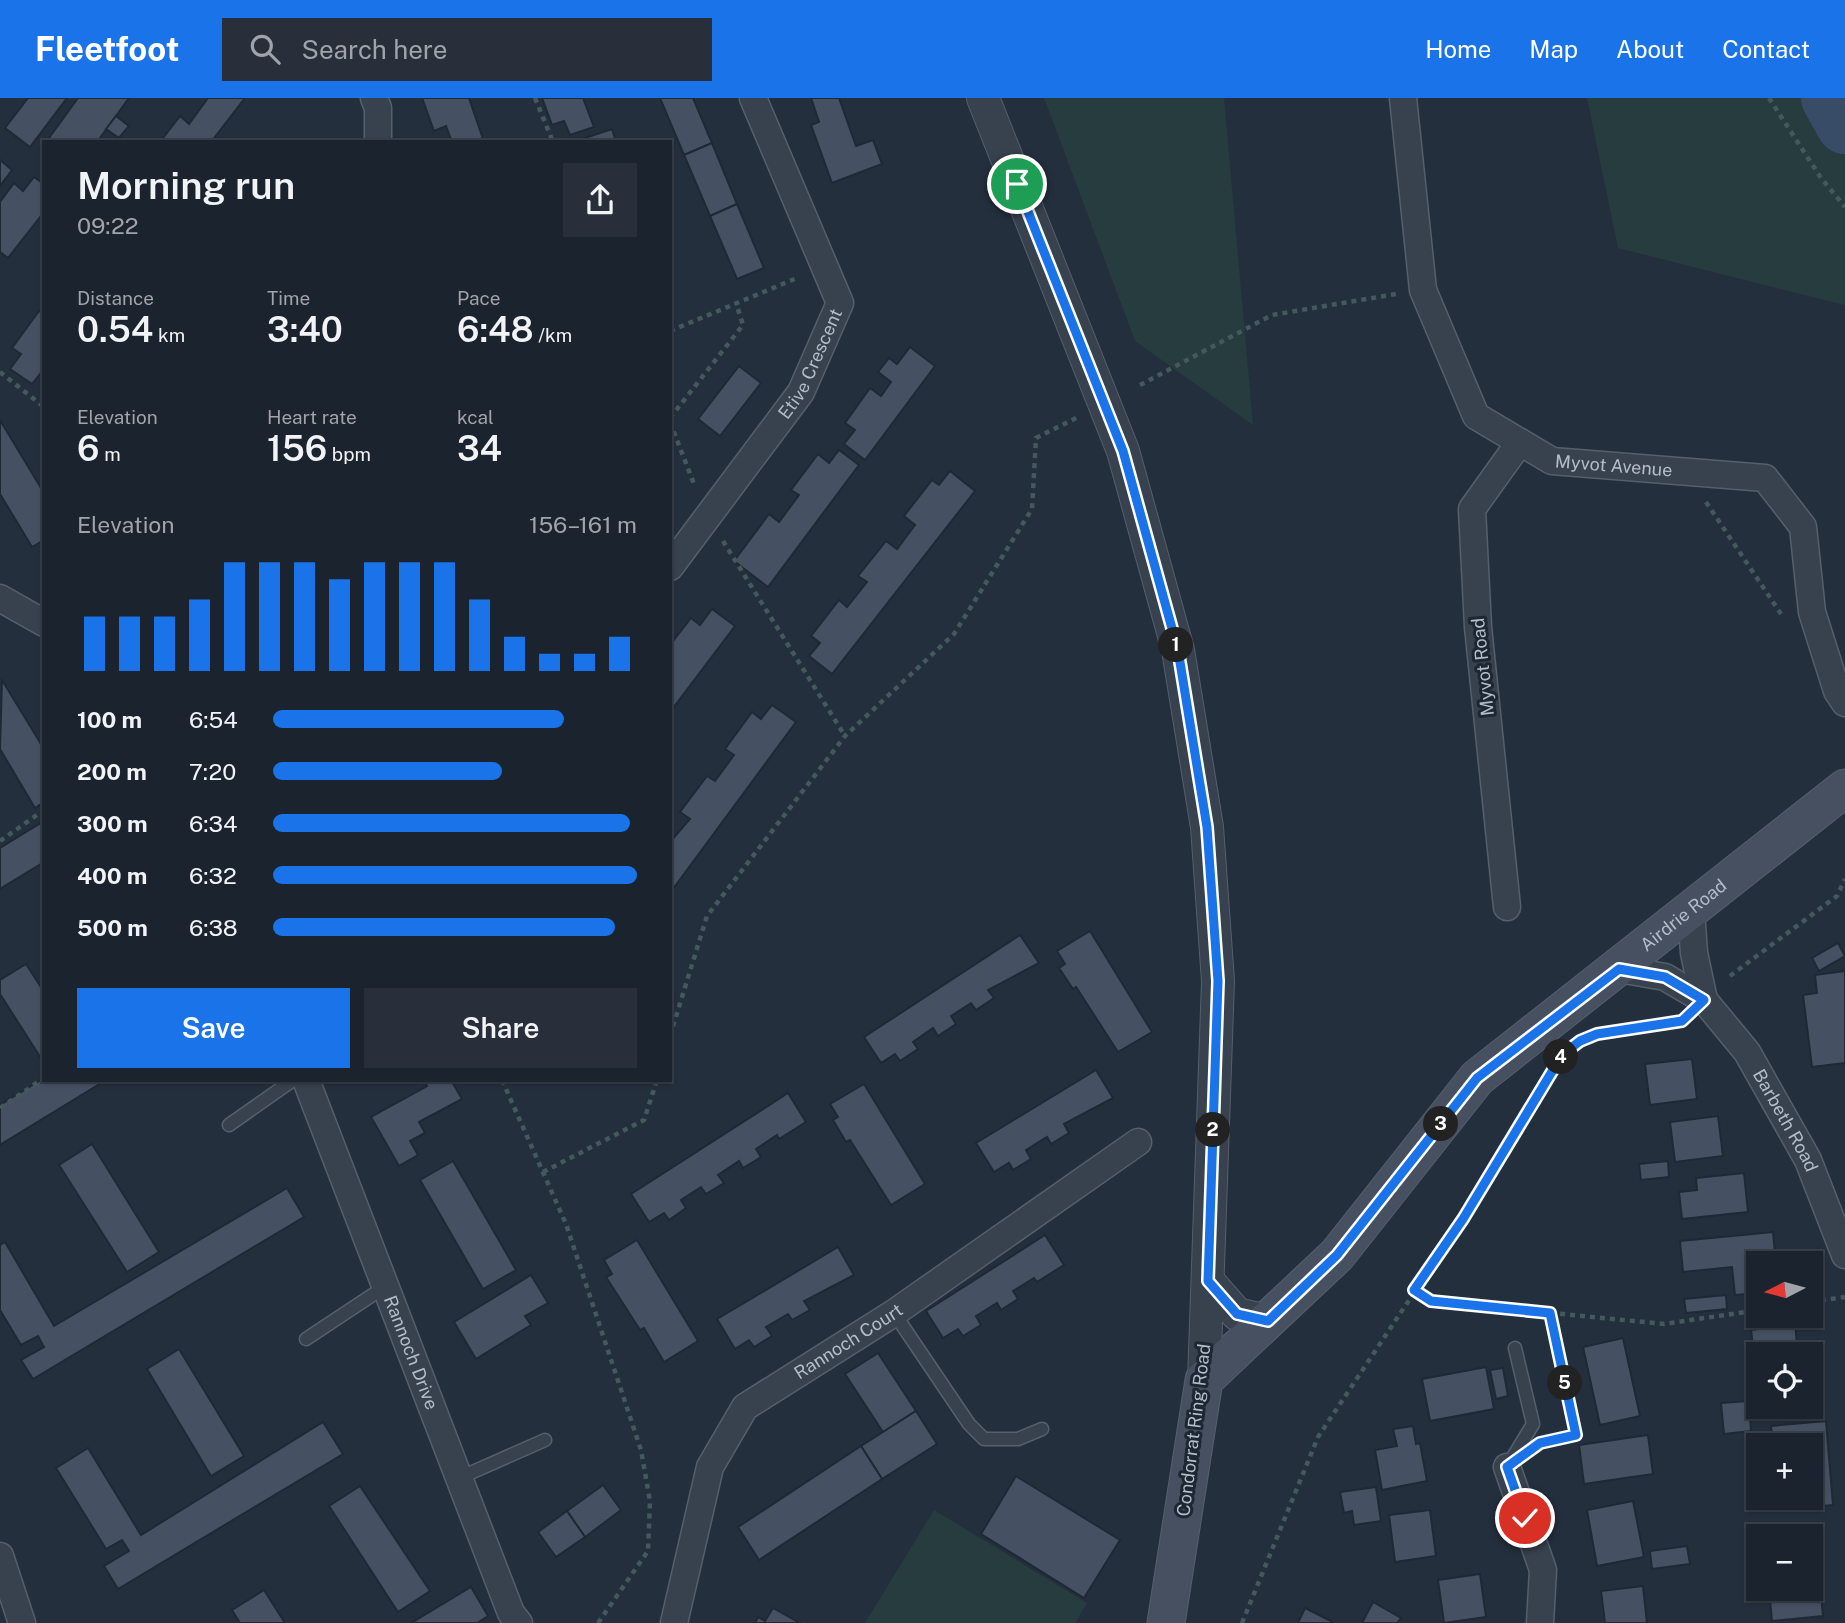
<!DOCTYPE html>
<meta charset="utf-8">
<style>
body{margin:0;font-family:"Public Sans",sans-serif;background:#282f3a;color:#f1f3f6;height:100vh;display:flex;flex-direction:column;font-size:26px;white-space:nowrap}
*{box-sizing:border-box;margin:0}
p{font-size:23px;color:#a0a4aa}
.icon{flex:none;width:38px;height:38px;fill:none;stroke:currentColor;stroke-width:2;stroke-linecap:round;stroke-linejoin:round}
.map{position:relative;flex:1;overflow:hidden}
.panel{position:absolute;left:42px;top:42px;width:630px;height:942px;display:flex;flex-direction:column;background:#1b232e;border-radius:0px;box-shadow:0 2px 5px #0004,0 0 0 2px #39404a}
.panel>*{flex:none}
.needle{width:46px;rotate:264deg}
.tools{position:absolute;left:1746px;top:1153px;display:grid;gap:14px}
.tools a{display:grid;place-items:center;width:77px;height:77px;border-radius:0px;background:#1b232e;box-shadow:0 2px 5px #0004,0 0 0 2px #39404a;font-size:35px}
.pin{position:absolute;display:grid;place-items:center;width:60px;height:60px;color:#fff;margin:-30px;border:4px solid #fff;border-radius:50%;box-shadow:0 2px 7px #0007}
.km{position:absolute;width:35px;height:35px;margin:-18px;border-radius:50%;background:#222;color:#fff;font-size:19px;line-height:35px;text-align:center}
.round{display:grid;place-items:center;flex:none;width:74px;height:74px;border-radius:0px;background:#282f3a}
.overview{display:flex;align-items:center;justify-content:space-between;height:119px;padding:0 35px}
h1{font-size:38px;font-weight:600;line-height:52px}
.figures{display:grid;grid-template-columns:repeat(3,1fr);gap:10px;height:119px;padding:7px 35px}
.figures div{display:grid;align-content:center}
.figures b{font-size:35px;font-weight:600}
.figures small{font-size:19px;font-weight:400}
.figures p{font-size:19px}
.chart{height:196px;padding:14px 35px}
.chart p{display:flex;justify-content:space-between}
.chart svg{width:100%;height:126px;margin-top:7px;stroke:#1a73e8;stroke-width:6}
.cta{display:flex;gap:14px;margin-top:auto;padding:14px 35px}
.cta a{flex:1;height:80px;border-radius:0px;background:#1a73e8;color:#fff;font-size:28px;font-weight:600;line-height:80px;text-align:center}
.cta a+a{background:#282f3a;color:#f1f3f6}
ul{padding:0 35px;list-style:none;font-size:23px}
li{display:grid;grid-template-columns:112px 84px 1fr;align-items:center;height:52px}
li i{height:18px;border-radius:9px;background:#1a73e8}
header{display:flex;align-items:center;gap:42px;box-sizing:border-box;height:98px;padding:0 35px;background:#1a73e8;color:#fff}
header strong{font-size:33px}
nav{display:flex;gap:38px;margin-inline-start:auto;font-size:24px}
.search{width:490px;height:63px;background:#282f3a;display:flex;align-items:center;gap:18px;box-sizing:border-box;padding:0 24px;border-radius:0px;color:#a0a4aa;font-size:26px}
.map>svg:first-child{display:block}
.green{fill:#263c3f}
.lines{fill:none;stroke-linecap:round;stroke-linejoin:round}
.river{stroke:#394c67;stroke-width:58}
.building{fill:#455162;stroke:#1f2835;stroke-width:2}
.service-casing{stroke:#565f6c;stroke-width:15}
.minor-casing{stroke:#565f6c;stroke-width:29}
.tertiary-casing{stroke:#565f6c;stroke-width:34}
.secondary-casing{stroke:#565f6c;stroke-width:39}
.path{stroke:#44595c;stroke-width:4.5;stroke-dasharray:5 5;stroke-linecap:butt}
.service{stroke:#38414e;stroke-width:12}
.minor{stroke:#38414e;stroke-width:26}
.tertiary{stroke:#38414e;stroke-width:32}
.secondary{stroke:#465061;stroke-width:37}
.route-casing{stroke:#fff;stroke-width:14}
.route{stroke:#1a73e8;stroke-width:9}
.labels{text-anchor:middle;stroke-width:6;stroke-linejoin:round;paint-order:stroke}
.street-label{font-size:18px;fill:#b4bcc9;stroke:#1d2633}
</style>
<header>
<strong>Fleetfoot</strong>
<div class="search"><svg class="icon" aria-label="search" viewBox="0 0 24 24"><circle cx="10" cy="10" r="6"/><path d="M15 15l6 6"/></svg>Search here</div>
<nav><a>Home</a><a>Map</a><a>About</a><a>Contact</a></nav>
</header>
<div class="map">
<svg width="1845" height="1525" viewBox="0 0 1845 1525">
<rect width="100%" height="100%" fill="#242f3e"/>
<g class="green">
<path d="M1044,0H1224L1253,327L1135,243Z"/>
<path d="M1587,0H1845V207L1618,150Z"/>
<path d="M934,1412L1087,1505L1075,1525H865Z"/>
</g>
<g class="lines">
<path class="river" d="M1830,0L1845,27"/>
</g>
<g class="building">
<path d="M28,0H67L30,49L5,30Z"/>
<path d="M78,0H129L97,44H54L49,40Z"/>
<path d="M208,0H245L211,44H160L180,18L189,26Z"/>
<path d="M422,0H469L484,44H452L446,28L434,33Z"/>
<path d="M542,0H583L594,29L570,37L564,23L552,27Z"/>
<path d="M660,0H693L712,45L684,57Z"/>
<path d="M811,0H839L856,48L873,42L882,66L832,85L811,27L819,24Z"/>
<path d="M116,18L129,28L119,40L106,31Z"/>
<path d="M612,31L616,44H583L582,41Z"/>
<path d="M712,45L737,106L710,118L684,57Z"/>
<path d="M0,62L12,72L0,88Z"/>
<path d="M34,79L44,86V114L8,160L0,154V104L14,85L23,93Z"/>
<path d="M737,106L764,170L737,181L710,118Z"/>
<path d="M39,213L44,216V271L32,286L10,271L21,256L12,250Z"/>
<path d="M910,249L935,268L865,362L844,346L855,332L845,325L870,290L881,298L891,284L878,274L889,260L897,266Z"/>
<path d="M739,268L761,285L720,338L698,321Z"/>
<path d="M0,322L44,395V442L32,449L0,396Z"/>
<path d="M839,352L859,367L768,489L734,463L769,416L779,424L799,397L791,392L818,356L829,365Z"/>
<path d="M950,373L975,393L832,576L809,558L820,545L811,538L839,502L847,509L867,484L858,478L886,443L897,451L915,427L904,418L932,382L939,387Z"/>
<path d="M712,511L735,528L670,614V566L673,562L670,547L691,520L700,527Z"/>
<path d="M2,582L44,651V704L35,710L0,651Z"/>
<path d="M772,607L796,624L670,795V744L690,721L680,714L707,678L715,683L734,657L725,651L752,614L761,621Z"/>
<path d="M44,723V764L0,791V750Z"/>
<path d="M1090,833L1152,934L1118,954L1076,889L1073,891L1059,870L1065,866L1057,853Z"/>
<path d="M1020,837L1039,865L988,892L994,900L976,912L971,905L951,918L956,926L938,938L933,930L913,944L918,951L900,963L895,956L881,965L864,939Z"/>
<path d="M1838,845L1845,858L1819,873L1812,860Z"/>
<path d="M26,866L44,894V965L0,896V882Z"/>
<path d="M1845,873V965L1812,969L1803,897L1817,895L1815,877Z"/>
<path d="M1692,961L1697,1001L1650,1007L1645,966Z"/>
<path d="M1096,972L1113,1000L1064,1026L1069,1035L1051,1046L1047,1039L1026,1052L1031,1061L1013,1072L1009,1065L994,1074L976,1045Z"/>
<path d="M44,980L106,982L0,1047V1007Z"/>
<path d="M424,982H451L462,1001L419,1024L425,1035L410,1043L418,1057L399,1068L371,1019L427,988Z"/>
<path d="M864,986L925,1086L891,1107L850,1042L846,1044L833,1022L838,1019L830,1006Z"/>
<path d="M788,995L806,1024L779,1041L777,1037L756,1051L761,1059L743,1070L739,1063L718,1077L724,1085L706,1096L701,1089L681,1102L686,1110L669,1122L664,1115L649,1124L631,1096Z"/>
<path d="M1718,1018L1723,1058L1675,1064L1670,1024Z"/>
<path d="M92,1046L159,1154L127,1174L59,1067Z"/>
<path d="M453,1063L516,1172L483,1191L420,1082Z"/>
<path d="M1668,1063L1669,1079L1641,1082L1639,1066Z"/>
<path d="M1744,1075L1748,1114L1682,1121L1679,1094L1697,1092L1696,1080Z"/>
<path d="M287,1090L304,1119L33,1281L21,1262L44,1249L38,1238L21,1247L0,1212V1147L5,1144L54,1228Z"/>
<path d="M1773,1134L1776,1166H1759V1195L1735,1197L1732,1169L1683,1174L1680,1143Z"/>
<path d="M1045,1137L1064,1167L1037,1184L1034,1180L1013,1193L1018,1201L1001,1212L997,1205L976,1218L981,1227L963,1238L958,1231L943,1240L926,1213Z"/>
<path d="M637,1142L698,1243L664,1264L644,1230L640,1232L606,1179L612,1176L604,1162Z"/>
<path d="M838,1149L854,1177L804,1203L810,1212L792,1222L788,1216L766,1229L772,1238L754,1249L749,1242L735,1251L717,1221Z"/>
<path d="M531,1177L548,1205L525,1218L531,1227L476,1261L454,1224Z"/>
<path d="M1726,1197L1727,1211L1686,1215L1684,1201Z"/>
<path d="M1795,1226L1798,1256H1759V1296L1751,1232Z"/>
<path d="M1623,1240L1640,1318L1600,1327L1583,1249Z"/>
<path d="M179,1251L244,1358L211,1378L147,1271Z"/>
<path d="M878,1255L916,1313L883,1334L845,1276Z"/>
<path d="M1486,1269L1494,1311L1430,1323L1422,1281Z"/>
<path d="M1503,1270L1508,1298L1496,1301L1490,1272Z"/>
<path d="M1749,1303L1751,1333L1724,1336L1721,1305Z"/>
<path d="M916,1313L937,1346L882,1381L861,1348Z"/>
<path d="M1826,1323L1833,1407L1779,1412L1778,1400H1811V1348H1773L1771,1328Z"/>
<path d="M323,1324L343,1356L118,1491L104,1468L129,1453L122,1442L106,1451L56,1370L88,1350L141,1437Z"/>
<path d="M1413,1328L1416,1346L1420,1345L1427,1383L1382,1392L1375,1352L1397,1348L1393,1331Z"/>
<path d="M1648,1337L1653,1376L1584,1386L1579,1347Z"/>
<path d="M861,1348L882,1381L759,1462L738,1429Z"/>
<path d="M1016,1378L1120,1442L1084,1500L981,1436Z"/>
<path d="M603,1387L621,1412L585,1439L567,1413Z"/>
<path d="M360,1388L430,1493L398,1514L329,1408Z"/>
<path d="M1376,1389L1381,1423L1354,1427L1352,1413L1344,1415L1340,1394Z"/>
<path d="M1633,1403L1644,1459L1597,1468L1587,1412Z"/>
<path d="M1430,1412L1436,1458L1395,1464L1389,1417Z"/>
<path d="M567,1413L585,1439L556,1459L538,1434Z"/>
<path d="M1815,1434L1823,1518L1772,1523L1769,1491H1811V1438H1766Z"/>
<path d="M1687,1448L1690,1466L1652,1471L1650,1453Z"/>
<path d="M1480,1476L1486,1519L1444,1525L1438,1482Z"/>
<path d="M1643,1488L1647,1525H1605L1601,1493Z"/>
<path d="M471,1489L488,1518L477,1525H411Z"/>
<path d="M264,1492L285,1525H240L232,1512Z"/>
<path d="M1373,1504L1401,1520L1397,1525H1362Z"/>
<path d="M773,1510L800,1525H755L758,1519L765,1523Z"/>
<path d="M1305,1510L1333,1524L1332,1525H1298Z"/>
</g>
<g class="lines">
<g class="service-casing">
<g id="service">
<path d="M229,1027L293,982"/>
<path d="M894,1215L969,1326L984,1341H1018L1042,1331"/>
<path d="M306,1241L386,1188"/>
<path d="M1507,1369L1533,1326L1515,1250"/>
<path d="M459,1380L545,1342"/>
</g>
</g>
<g class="minor-casing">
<g id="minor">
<path d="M374,0L378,10V44"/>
<path id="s1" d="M1403,0L1423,192L1476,318L1552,363L1765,380L1803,429L1812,514L1837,593L1845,605"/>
<path id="s2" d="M670,469L801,294L840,205L753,0"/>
<path d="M0,500L44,525"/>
<path d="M1507,809L1478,529L1472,411L1520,344"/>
<path d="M1691,813L1694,855L1704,902"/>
<path id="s3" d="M1619,871L1665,879L1704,902L1747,954L1808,1062L1845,1157"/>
<path id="s4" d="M306,982L511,1515L519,1525"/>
<path d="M1507,1369L1543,1472L1540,1525"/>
<path d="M0,1458L22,1525"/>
<path id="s5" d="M674,1525L710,1369L745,1309L894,1215L1138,1044"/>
</g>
</g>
<g class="tertiary-casing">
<g id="tertiary">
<path d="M983,0L1123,353L1178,552L1207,729L1218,883L1204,1282"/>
<path d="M1208,1183L1237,1216L1268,1223"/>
</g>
</g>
<g class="secondary-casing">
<g id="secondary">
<path id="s6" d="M1166,1525L1204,1282L1337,1157L1477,980L1845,690"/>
</g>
</g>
<g class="path">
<path d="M535,0L553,44"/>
<path d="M1769,0L1821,80L1845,109"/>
<path d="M670,233L797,180"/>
<path d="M0,274L44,309"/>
<path d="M1140,287L1272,217L1396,196"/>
<path d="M670,320L743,227L736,205"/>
<path d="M670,324L694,386"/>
<path d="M1706,404L1781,516"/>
<path d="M723,443L845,638"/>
<path d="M0,743L44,712"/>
<path d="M1730,878L1837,798L1845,781"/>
<path d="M670,938L707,818L845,638L954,536L1032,411L1036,340L1078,319"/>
<path d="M1588,940L1682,922"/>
<path d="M502,982L566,1126L641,1352L650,1403L648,1453L598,1525"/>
<path d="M0,1010L44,980"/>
<path d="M543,1074L644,1022L657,982"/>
<path d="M1414,1192L1431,1203L1664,1226L1759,1212"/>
<path d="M1811,1204L1845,1199"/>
<path d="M1549,1343L1576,1337L1550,1215"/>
<path d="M1242,1525L1318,1339L1463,1121L1559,962"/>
</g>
<use href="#service" class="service"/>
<use href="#minor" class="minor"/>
<use href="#tertiary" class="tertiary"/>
<use href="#secondary" class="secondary"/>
</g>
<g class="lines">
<g class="route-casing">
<path id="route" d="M1017,86L1123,353L1178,552L1207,729L1218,883L1208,1183L1237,1216L1268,1223L1337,1157L1477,980L1619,871L1665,879L1704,902L1682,923L1597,936L1580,943L1562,957L1463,1121L1414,1192L1431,1203L1550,1215L1576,1337L1540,1345L1507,1369L1525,1420"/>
</g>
<use href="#route" class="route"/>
</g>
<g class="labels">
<g class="street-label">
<text dy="6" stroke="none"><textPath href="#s2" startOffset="248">Etive Crescent</textPath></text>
<text dy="6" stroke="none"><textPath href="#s1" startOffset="480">Myvot Avenue</textPath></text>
<text transform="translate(1483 569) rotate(-96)" y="6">Myvot Road</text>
<text dy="6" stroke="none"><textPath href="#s6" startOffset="917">Airdrie Road</textPath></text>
<text dy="6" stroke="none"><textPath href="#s3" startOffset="238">Barbeth Road</textPath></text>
<text dy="6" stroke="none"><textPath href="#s5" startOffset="352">Rannoch Court</textPath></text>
<text dy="6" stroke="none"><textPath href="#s4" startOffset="292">Rannoch Drive</textPath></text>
<text transform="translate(1194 1332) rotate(-83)" y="6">Condorrat Ring Road</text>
</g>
</g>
</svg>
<div class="tools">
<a><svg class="needle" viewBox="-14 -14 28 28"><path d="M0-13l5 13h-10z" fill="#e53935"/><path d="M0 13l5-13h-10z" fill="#a0a4aa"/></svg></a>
<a><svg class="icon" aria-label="locate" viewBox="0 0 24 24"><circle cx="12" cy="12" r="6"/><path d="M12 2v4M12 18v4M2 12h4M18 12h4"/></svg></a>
<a>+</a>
<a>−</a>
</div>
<div class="pin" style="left:1017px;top:86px;background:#1e9e55"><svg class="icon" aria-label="arrive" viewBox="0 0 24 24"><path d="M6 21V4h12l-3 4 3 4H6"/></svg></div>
<div class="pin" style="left:1525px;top:1420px;background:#d93025"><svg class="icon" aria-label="check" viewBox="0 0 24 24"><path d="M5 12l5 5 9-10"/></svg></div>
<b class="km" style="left:1176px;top:547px">1</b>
<b class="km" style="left:1213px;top:1032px">2</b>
<b class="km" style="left:1441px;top:1026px">3</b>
<b class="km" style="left:1561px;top:959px">4</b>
<b class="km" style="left:1565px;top:1285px">5</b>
<section class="panel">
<div class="overview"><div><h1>Morning run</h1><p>09:22</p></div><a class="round"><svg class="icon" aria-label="share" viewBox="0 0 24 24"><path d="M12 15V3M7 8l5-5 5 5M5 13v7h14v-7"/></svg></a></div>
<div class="figures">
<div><p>Distance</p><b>0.54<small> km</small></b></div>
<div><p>Time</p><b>3:40</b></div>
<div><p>Pace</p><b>6:48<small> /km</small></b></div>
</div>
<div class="figures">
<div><p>Elevation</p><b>6<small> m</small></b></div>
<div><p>Heart rate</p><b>156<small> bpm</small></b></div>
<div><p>kcal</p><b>34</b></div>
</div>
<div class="chart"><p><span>Elevation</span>156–161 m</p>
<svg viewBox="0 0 160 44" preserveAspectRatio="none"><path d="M5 44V25M15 44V25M25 44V25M35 44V19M45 44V6M55 44V6M65 44V6M75 44V12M85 44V6M95 44V6M105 44V6M115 44V19M125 44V32M135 44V38M145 44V38M155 44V32"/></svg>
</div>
<ul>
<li><b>100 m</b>6:54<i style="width:80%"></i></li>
<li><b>200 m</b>7:20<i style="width:63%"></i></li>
<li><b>300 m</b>6:34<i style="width:98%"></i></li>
<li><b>400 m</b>6:32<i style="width:100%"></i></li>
<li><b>500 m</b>6:38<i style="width:94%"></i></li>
</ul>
<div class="cta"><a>Save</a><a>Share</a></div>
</section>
</div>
